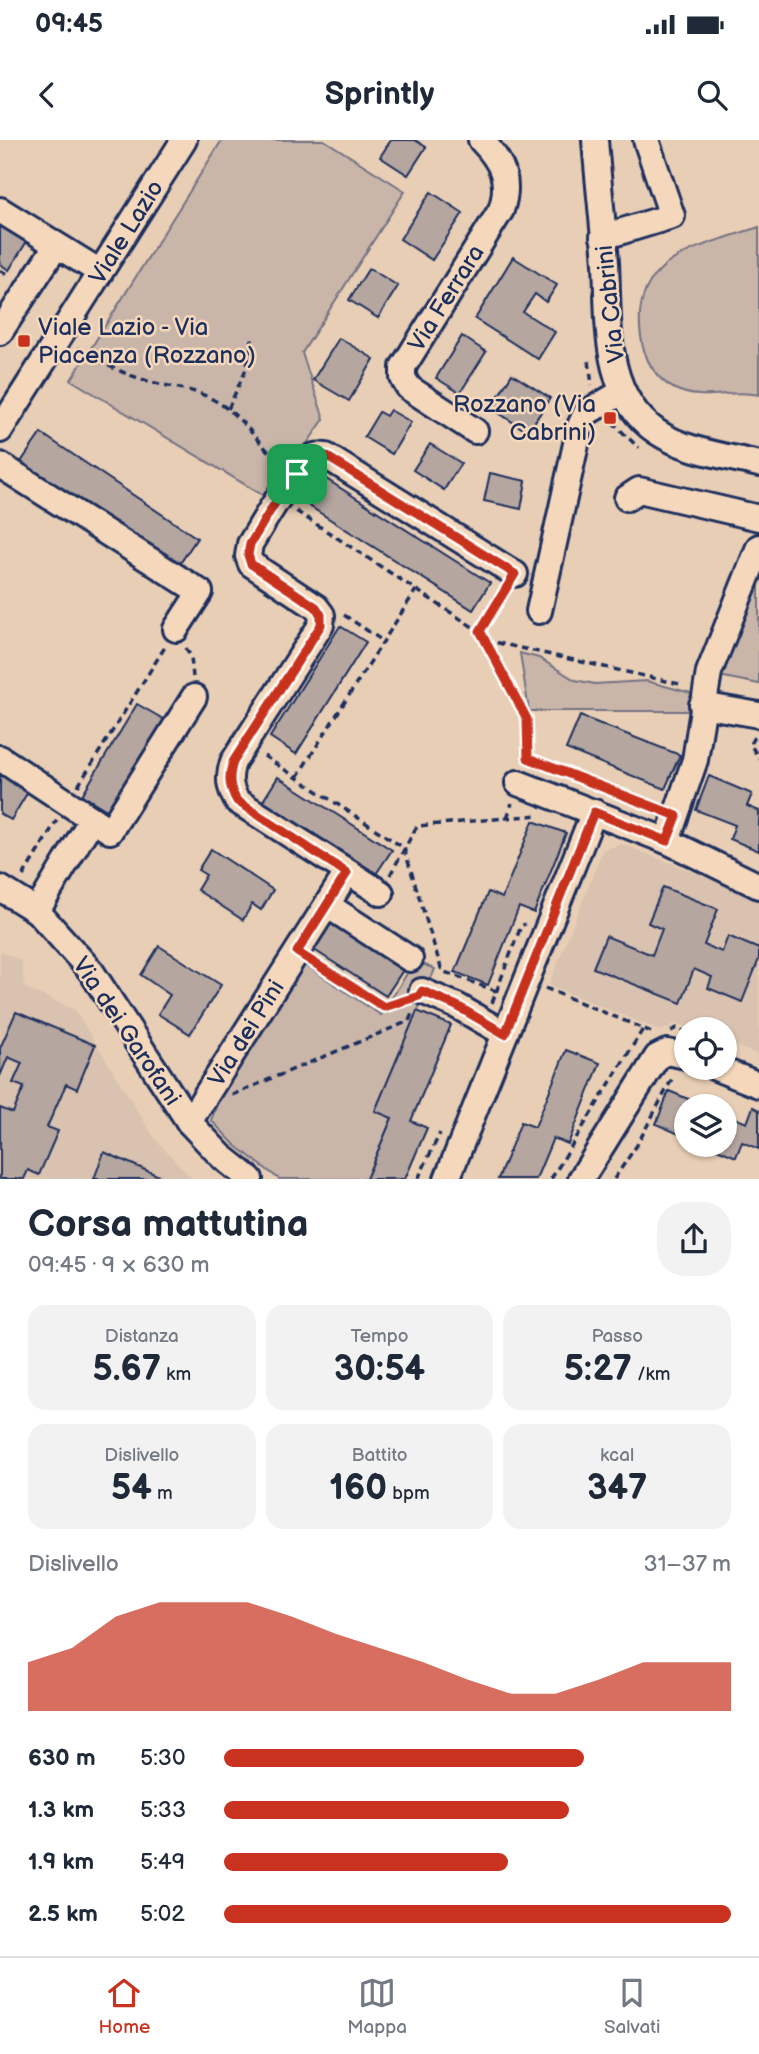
<!DOCTYPE html>
<html lang="it">
<meta charset="utf-8">
<style>
body{margin:0;font-family:"Balsamiq Sans",sans-serif;background:#f2f2f3;color:#1f2937;height:100vh;display:flex;flex-direction:column;font-size:26px;white-space:nowrap}
*{box-sizing:border-box;margin:0}
p{font-size:23px;color:#747a83}
.icon{flex:none;width:38px;height:38px;fill:none;stroke:currentColor;stroke-width:2;stroke-linecap:round;stroke-linejoin:round}
.map{position:relative;height:1039px;overflow:hidden}
.side{display:flex;flex-direction:column;background:#fff;flex:1}
.side>*{flex:none}
.controls{position:absolute;left:674px;top:877px;display:grid;gap:14px}
.controls a{display:grid;place-items:center;width:63px;height:63px;border-radius:50%;background:#fff;box-shadow:0 2px 5px #0004;font-size:35px}
.pin{position:absolute;display:grid;place-items:center;width:60px;height:60px;color:#fff;margin:-30px;border-radius:14px;box-shadow:0 4px 10px #0006}
.round{display:grid;place-items:center;flex:none;width:74px;height:74px;border-radius:28px;background:#f2f2f3}
.headline{display:flex;align-items:center;justify-content:space-between;height:119px;padding:0 28px}
h1{font-size:38px;font-weight:700;line-height:52px}
.stats{display:grid;grid-template-columns:repeat(3,1fr);gap:10px;height:119px;padding:7px 28px}
.stats div{display:grid;align-content:center;border-radius:18px;background:#f2f2f3;text-align:center}
.stats b{font-size:35px;font-weight:700}
.stats small{font-size:19px;font-weight:400}
.stats p{font-size:19px}
.chart{height:196px;padding:14px 28px}
.chart p{display:flex;justify-content:space-between}
.chart svg{width:100%;height:126px;margin-top:7px;fill:#c8321e;opacity:.7}
ul{padding:0 28px;list-style:none;font-size:23px}
li{display:grid;grid-template-columns:112px 84px 1fr;align-items:center;height:52px}
li i{height:18px;border-radius:9px;background:#c8321e}
.status{display:flex;justify-content:space-between;align-items:center;height:49px;padding:0 35px;background:#fff;direction:ltr}
.status svg{height:19px;fill:currentColor}
header{display:flex;justify-content:space-between;align-items:center;height:91px;padding:0 28px;background:#fff;font-size:32px;font-weight:700}
.tab-bar{display:flex;justify-content:space-around;align-items:center;height:98px;border-top:2px solid #e0e1e3;background:#fff;font-size:19px;color:#747a83}
.tab-bar a{display:grid;justify-items:center;gap:4px}
.tab-bar .selected{color:#c8321e}
.map>svg:first-child{display:block}
.built{fill:#d9c2af}
.green{fill:#cab6a9;stroke:#727284;stroke-width:2}
.building{fill:#b5a6a0;stroke:#1b2f5e;stroke-width:2}
.lines{fill:none;stroke-linecap:round;stroke-linejoin:round}
.minor-casing{stroke:#1b2f5e;stroke-width:30}
.path{stroke:#1b2f5e;stroke-width:3.5;stroke-dasharray:7 5;stroke-linecap:butt}
.minor{stroke:#f5d8bb;stroke-width:24}
.route-casing{stroke:#fff;stroke-width:14}
.route{stroke:#c8321e;stroke-width:9}
.poi-dot{fill:#c8321e;stroke:#f5d8bb;stroke-width:2.5}
.labels{text-anchor:middle;stroke-width:5;stroke-linejoin:round;paint-order:stroke}
.street-label{font-size:24px;fill:#1b2f5e;stroke:#f5d8bb}
.poi-label{font-size:24px;fill:#1b2f5e;stroke:#f5d8bb;text-anchor:start}
</style>
<div class="status"><b>09:45</b><svg viewBox="0 0 49 12"><path d="M0 12V9h3v3zM5 12V6h3v6zM10 12V3h3v9zM15 12V0h3v12zM26 1h20v11H26zM47 4h2v5h-2z"/></svg></div>
<header><svg class="icon" aria-label="back" viewBox="0 0 24 24"><path d="M15 5l-7 7 7 7"/></svg>Sprintly<svg class="icon" aria-label="search" viewBox="0 0 24 24"><circle cx="10" cy="10" r="6"/><path d="M15 15l6 6"/></svg></header>
<div class="map">
<svg width="759" height="1039" viewBox="0 0 759 1039">
<rect width="100%" height="100%" fill="#e8ceb5"/>
<filter id="ink" filterUnits="userSpaceOnUse"><feTurbulence type="fractalNoise" baseFrequency=".0143" numOctaves="2"/><feDisplacementMap in="SourceGraphic" scale="14" xChannelSelector="R" yChannelSelector="G"/><feConvolveMatrix kernelMatrix="1 2 1 2 8 2 1 2 1" color-interpolation-filters="sRGB"/></filter>
<g filter="url(#ink)">
<g class="built">
<path d="M622,704L759,758V915L725,902L724,889H692L677,883L661,891L549,845L603,710Z"/>
<path d="M0,811L21,821L25,848L75,870L155,999L192,1039H0Z"/>
</g>
<g class="green">
<path d="M222,0H324L405,51L302,213L324,279L269,359L71,240Z"/>
<path d="M759,87V255C730,248 704,263 675,249C655,239 644,218 641,197C629,117 700,107 759,87Z"/>
<path d="M759,431V544L719,536Z"/>
<path d="M520,513L539,518L575,540L595,544L646,541L691,553L688,571H529Z"/>
<path d="M415,821L435,829L376,971L392,978L366,1039H279L235,1005L211,980L219,960L304,824L381,875Z"/>
</g>
<g class="building">
<path d="M391,0H415L426,7L408,35L380,17Z"/>
<path d="M431,52L463,73L432,120L400,99Z"/>
<path d="M0,81L29,98L9,130L0,124Z"/>
<path d="M513,117L557,145L546,162L535,154L523,172L555,192L538,219L475,179Z"/>
<path d="M369,128L398,146L378,178L349,160Z"/>
<path d="M462,196L486,212L460,253L436,238Z"/>
<path d="M339,198L374,219L349,261L313,240Z"/>
<path d="M512,234L550,258L528,292L491,268Z"/>
<path d="M390,270L411,282L392,314L364,297L379,272L386,276Z"/>
<path d="M41,293L197,398L177,428L21,322Z"/>
<path d="M430,304L461,323L444,350L413,330Z"/>
<path d="M490,333L526,341L521,369L484,361Z"/>
<path d="M323,337L490,443L473,470L306,364Z"/>
<path d="M340,486L366,502L296,614L270,597Z"/>
<path d="M137,564L165,580L110,672L82,655Z"/>
<path d="M580,576L680,615L665,649L566,609Z"/>
<path d="M0,632L29,650L11,680L0,674Z"/>
<path d="M709,636L752,654L747,666L759,671V711L730,699L735,685L696,670Z"/>
<path d="M278,637L392,710L374,737L261,664Z"/>
<path d="M533,681L566,693L534,773L519,767L488,845L455,832L488,752L502,758Z"/>
<path d="M211,709L273,750L261,770L252,764L243,780L197,750L206,735L198,730Z"/>
<path d="M663,747L718,769L704,805L722,812L728,796L759,809V819L742,862L708,848L712,837L694,829L681,863L593,828L606,796L652,815L662,789L648,783Z"/>
<path d="M327,776L405,827L386,856L308,806Z"/>
<path d="M159,806L221,845L190,894L158,874L170,855L141,835Z"/>
<path d="M417,871L451,885L411,981L427,988L405,1039H366L392,978L375,971Z"/>
<path d="M16,872L95,905L77,949L66,944L47,987L58,991L39,1035L28,1030L24,1039H0V968L13,973L24,947L13,943L22,923L8,917L0,936V908Z"/>
<path d="M566,910L600,923L568,1004L553,998L536,1039H498L521,982L535,987Z"/>
<path d="M669,951L705,966H686V997L656,984Z"/>
<path d="M753,967L759,970V1009L742,1002L736,1017L705,1004H724V974L747,983Z"/>
<path d="M104,1012L166,1039H94Z"/>
</g>
<g class="lines">
<g class="minor-casing">
<g id="minor">
<path d="M595,0C598,41 603,82 606,123C609,181 602,254 657,292C685,311 726,316 759,324"/>
<path d="M0,70L100,132"/>
<path d="M603,97L672,76L646,0"/>
<path d="M0,192L56,106"/>
<path d="M0,290L184,0"/>
<path d="M475,291L409,248L403,238V227L501,70C511,40 502,22 481,0"/>
<path d="M0,325L200,452L176,489"/>
<path d="M627,358L639,350L759,378"/>
<path d="M539,471L580,286L586,273L622,252"/>
<path d="M702,565L759,575"/>
<path d="M0,618L110,691L194,557"/>
<path d="M518,643L667,701L759,746"/>
<path d="M667,701L695,620L709,532L759,407"/>
<path d="M0,748L37,771L91,831L189,982L221,1016L250,1039"/>
<path d="M381,753L237,661C229,647 228,638 233,622L321,485L322,475L316,467L251,424L248,416L250,404C263,383 292,331 310,318C315,315 320,315 326,316L515,434"/>
<path d="M327,765L410,819"/>
<path d="M37,771L92,679"/>
<path d="M422,851L457,866L505,894"/>
<path d="M716,928L759,945"/>
<path d="M189,982L347,733"/>
<path d="M447,1039L594,672"/>
<path d="M581,1039L657,917L667,912L686,916"/>
</g>
</g>
<g class="path">
<path d="M0,130L10,136"/>
<path d="M77,208C100,223 128,236 155,243C175,248 194,249 212,259C241,274 255,300 278,321"/>
<path d="M589,221L592,245"/>
<path d="M228,269L247,227L252,199"/>
<path d="M612,282L639,308"/>
<path d="M296,371L479,491L527,579L526,623"/>
<path d="M344,475L383,501"/>
<path d="M479,491L504,452"/>
<path d="M485,500L684,545"/>
<path d="M186,508L191,517L193,537"/>
<path d="M754,597L750,604L759,618"/>
<path d="M264,616L404,708L442,831L496,851"/>
<path d="M528,618L656,668"/>
<path d="M297,637L416,450"/>
<path d="M78,646L165,507"/>
<path d="M507,678L512,663"/>
<path d="M390,735L417,686L539,675"/>
<path d="M23,736L57,680"/>
<path d="M313,823L384,867L404,861"/>
<path d="M545,848L654,893"/>
<path d="M492,863L521,786L525,784"/>
<path d="M671,891L677,888L686,892"/>
<path d="M232,955L409,881L413,871"/>
<path d="M418,1039L440,993"/>
<path d="M551,1039L643,889"/>
<path d="M614,1039L637,1005L672,939L669,937"/>
</g>
<use href="#minor" class="minor"/>
</g>
</g>
<g class="lines" filter="url(#ink)">
<g class="route-casing">
<path id="route" d="M317,315L326,316L515,434L480,491L527,579L528,618L677,676L667,701L594,672L505,894L457,866L422,851L419,856L384,867L297,812L347,733L237,661C229,647 228,638 233,622L321,485V475L316,467L251,424L248,415L250,404C265,381 294,325 317,315Z"/>
</g>
<use href="#route" class="route"/>
</g>
<g class="poi-dot">
<rect x="17" y="194" width="14" height="14" rx="3.5"/>
<rect x="603" y="271" width="14" height="14" rx="3.5"/>
</g>
<g class="labels">
<g class="street-label">
<text transform="translate(126 92) rotate(-58)" y="8">Viale Lazio</text>
<text transform="translate(446 158) rotate(-58)" y="8">Via Ferrara</text>
<text transform="translate(610 164) rotate(-96)" y="8">Via Cabrini</text>
<text transform="translate(127 891) rotate(56)" y="8">Via dei Garofani</text>
<text transform="translate(246 893) rotate(-58)" y="8">Via dei Pini</text>
</g>
<g class="poi-label">
<text x="38" y="195">Viale Lazio - Via<tspan x="38" dy="28">Piacenza (Rozzano)</tspan></text>
<text x="596" y="272" text-anchor="end">Rozzano (Via<tspan x="596" dy="28">Cabrini)</tspan></text>
</g>
</g>
</svg>
<div class="controls">
<a><svg class="icon" aria-label="locate" viewBox="0 0 24 24"><circle cx="12" cy="12" r="6"/><path d="M12 2v4M12 18v4M2 12h4M18 12h4"/></svg></a>
<a><svg class="icon" aria-label="layers" viewBox="0 0 24 24"><path d="M12 4l9 5-9 5-9-5zM3 14l9 5 9-5"/></svg></a>
</div>
<div class="pin" style="left:297px;top:334px;background:#1e9e55"><svg class="icon" aria-label="arrive" viewBox="0 0 24 24"><path d="M6 21V4h12l-3 4 3 4H6"/></svg></div>
</div>
<section class="side">
<div class="headline"><div><h1>Corsa mattutina</h1><p>09:45 · 9 × 630 m</p></div><a class="round"><svg class="icon" aria-label="share" viewBox="0 0 24 24"><path d="M12 15V3M7 8l5-5 5 5M5 13v7h14v-7"/></svg></a></div>
<div class="stats">
<div><p>Distanza</p><b>5.67<small> km</small></b></div>
<div><p>Tempo</p><b>30:54</b></div>
<div><p>Passo</p><b>5:27<small> /km</small></b></div>
</div>
<div class="stats">
<div><p>Dislivello</p><b>54<small> m</small></b></div>
<div><p>Battito</p><b>160<small> bpm</small></b></div>
<div><p>kcal</p><b>347</b></div>
</div>
<div class="chart"><p><span>Dislivello</span>31–37 m</p>
<svg viewBox="0 0 160 44" preserveAspectRatio="none"><path d="M0 44V27L10 22L20 11L30 6L40 6L50 6L60 11L70 17L80 22L90 27L100 33L110 38L120 38L130 33L140 27L150 27L160 27V44z"/></svg>
</div>
<ul>
<li><b>630 m</b>5:30<i style="width:71%"></i></li>
<li><b>1.3 km</b>5:33<i style="width:68%"></i></li>
<li><b>1.9 km</b>5:49<i style="width:56%"></i></li>
<li><b>2.5 km</b>5:02<i style="width:100%"></i></li>
</ul>
</section>
<nav class="tab-bar">
<a class="selected"><svg class="icon" aria-label="home" viewBox="0 0 24 24"><path d="M3 11l9-7 9 7M6 9v11h12V9"/></svg>Home</a>
<a><svg class="icon" aria-label="map" viewBox="0 0 24 24"><path d="M3 6l6-2 6 2 6-2v14l-6 2-6-2-6 2zM9 4v14M15 6v14"/></svg>Mappa</a>
<a><svg class="icon" aria-label="saved" viewBox="0 0 24 24"><path d="M7 4h10v16l-5-4-5 4z"/></svg>Salvati</a>
</nav>
